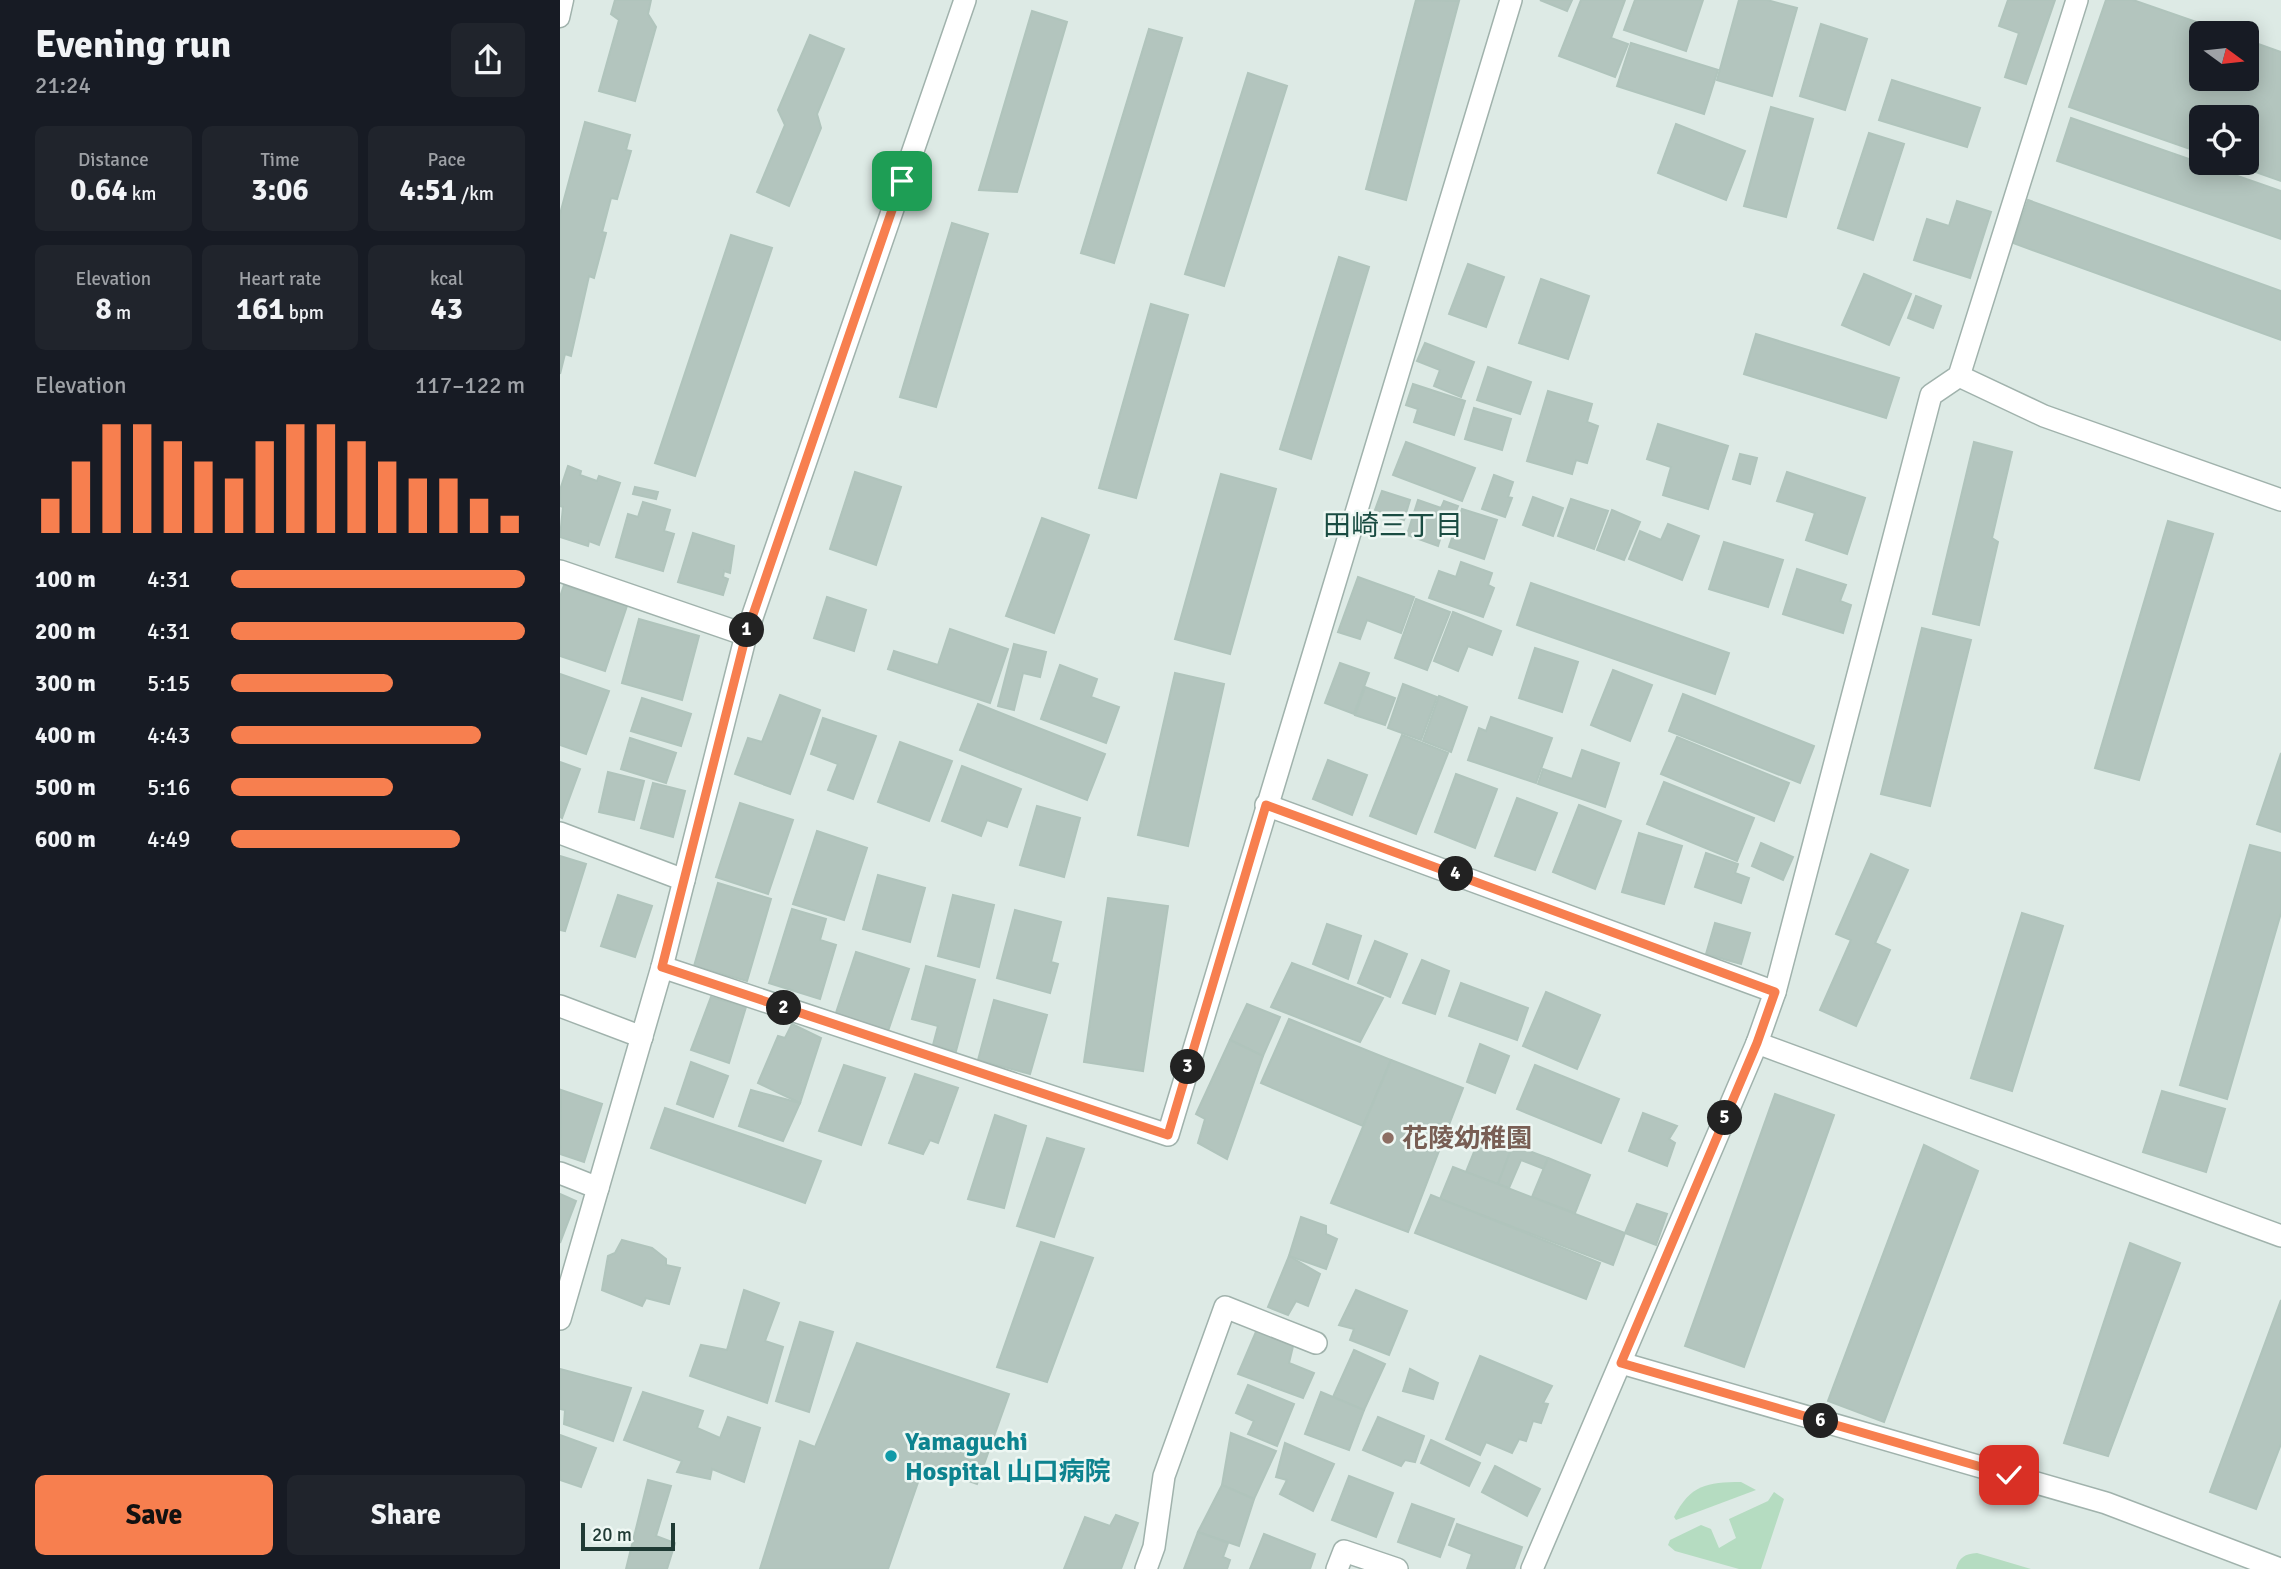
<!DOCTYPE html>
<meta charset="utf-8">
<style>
body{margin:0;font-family:Signika,"Noto Sans JP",sans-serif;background:#20242c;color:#f1f3f6;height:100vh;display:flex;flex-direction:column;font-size:26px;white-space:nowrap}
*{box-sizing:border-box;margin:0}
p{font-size:23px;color:#9ea1a6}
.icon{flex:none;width:38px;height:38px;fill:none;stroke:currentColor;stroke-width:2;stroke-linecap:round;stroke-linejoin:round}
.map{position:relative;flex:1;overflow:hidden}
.drawer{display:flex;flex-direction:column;background:#171b24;width:560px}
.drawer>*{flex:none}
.needle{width:46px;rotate:105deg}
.controls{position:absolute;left:1629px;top:21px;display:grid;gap:14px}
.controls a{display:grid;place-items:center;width:70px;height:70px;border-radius:10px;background:#171b24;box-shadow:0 4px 18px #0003;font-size:35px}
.scale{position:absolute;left:21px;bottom:18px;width:94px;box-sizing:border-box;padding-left:7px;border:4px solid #1f3a34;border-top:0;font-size:19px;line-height:24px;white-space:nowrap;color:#1f3a34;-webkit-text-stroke:5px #eef7f3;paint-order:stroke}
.pin{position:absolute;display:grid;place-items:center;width:60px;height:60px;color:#fff;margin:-30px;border-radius:14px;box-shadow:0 4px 10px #0006}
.km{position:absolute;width:35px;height:35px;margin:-18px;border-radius:50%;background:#222;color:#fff;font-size:19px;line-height:35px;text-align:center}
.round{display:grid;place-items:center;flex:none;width:74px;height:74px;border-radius:10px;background:#20242c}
.head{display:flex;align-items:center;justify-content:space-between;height:119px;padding:0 35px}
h1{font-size:38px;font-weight:700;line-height:52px}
.metrics{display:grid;grid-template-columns:repeat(3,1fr);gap:10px;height:119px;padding:7px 35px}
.metrics div{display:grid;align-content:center;border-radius:10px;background:#20242c;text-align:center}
.metrics b{font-size:30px;font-weight:700}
.metrics small{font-size:19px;font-weight:400}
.metrics p{font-size:19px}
.chart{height:196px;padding:14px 35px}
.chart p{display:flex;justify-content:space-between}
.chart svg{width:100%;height:126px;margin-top:7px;stroke:#f77f4f;stroke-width:6}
.action{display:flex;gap:14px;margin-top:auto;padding:14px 35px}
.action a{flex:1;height:80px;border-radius:10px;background:#f77f4f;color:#111;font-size:28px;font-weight:700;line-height:80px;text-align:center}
.action a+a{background:#20242c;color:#f1f3f6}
ul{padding:0 35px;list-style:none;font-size:23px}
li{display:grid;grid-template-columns:112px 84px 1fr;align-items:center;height:52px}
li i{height:18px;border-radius:9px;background:#f77f4f}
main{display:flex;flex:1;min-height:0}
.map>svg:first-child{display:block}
.green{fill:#b5dcc1}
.building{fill:#b3c5be;stroke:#b0c4bc;stroke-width:2}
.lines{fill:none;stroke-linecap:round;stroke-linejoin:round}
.lane-casing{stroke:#a0b2ac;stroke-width:21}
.street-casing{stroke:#a0b2ac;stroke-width:24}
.lane{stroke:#fff;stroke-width:18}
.street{stroke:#fff;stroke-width:21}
.route-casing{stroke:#fff;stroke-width:14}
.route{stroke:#f77f4f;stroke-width:9}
.education-dot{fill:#8d6e63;stroke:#eef7f3;stroke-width:2.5}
.culture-dot{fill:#0f9aa8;stroke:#eef7f3;stroke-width:2.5}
.labels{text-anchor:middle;stroke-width:5;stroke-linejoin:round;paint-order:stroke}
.education-label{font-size:26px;font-weight:bold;fill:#785e54;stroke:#eef7f3;text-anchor:start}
.culture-label{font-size:26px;font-weight:bold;fill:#0d838f;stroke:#eef7f3;text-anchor:start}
.neighbourhood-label{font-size:28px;fill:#1a4c42;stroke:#eef7f3}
</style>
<main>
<section class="drawer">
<div class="head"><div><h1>Evening run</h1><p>21:24</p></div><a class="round"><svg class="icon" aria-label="share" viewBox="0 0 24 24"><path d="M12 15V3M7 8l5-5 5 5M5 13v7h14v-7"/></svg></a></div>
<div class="metrics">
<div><p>Distance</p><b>0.64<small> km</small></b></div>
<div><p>Time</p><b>3:06</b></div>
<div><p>Pace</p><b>4:51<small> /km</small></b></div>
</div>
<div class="metrics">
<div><p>Elevation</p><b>8<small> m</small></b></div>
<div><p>Heart rate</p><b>161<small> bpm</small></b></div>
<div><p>kcal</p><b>43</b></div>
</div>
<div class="chart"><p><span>Elevation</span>117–122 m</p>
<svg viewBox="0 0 160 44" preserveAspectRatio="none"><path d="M5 44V32M15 44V19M25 44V6M35 44V6M45 44V12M55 44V19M65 44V25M75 44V12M85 44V6M95 44V6M105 44V12M115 44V19M125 44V25M135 44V25M145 44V32M155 44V38"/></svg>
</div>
<ul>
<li><b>100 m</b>4:31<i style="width:100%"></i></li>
<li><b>200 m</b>4:31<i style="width:100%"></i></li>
<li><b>300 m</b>5:15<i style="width:55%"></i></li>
<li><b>400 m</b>4:43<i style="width:85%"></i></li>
<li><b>500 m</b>5:16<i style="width:55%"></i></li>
<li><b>600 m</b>4:49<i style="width:78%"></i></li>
</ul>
<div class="action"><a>Save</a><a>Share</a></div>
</section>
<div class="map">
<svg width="1721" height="1569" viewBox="0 0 1721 1569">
<rect width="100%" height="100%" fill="#ddeae5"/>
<g class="green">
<path d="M1181,1482L1196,1490L1116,1520L1114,1517C1130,1485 1147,1482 1181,1482Z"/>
<path d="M1214,1492L1224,1499L1201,1569H1179L1115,1551L1108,1545L1110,1540L1141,1525L1151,1529L1159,1548L1176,1538L1169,1519L1208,1501Z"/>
<path d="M1417,1553L1471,1569H1396C1399,1557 1405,1554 1417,1553Z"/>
</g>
<g class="building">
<path d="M55,0H91L88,14L96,27L75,101L39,91L59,20L51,14Z"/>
<path d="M856,0L899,1L846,200L806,189Z"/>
<path d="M980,0H1012L1007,11Z"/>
<path d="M1021,0H1065L1051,38L1068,44L1055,77L999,56Z"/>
<path d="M1075,0H1143L1126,51L1064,30Z"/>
<path d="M1179,0H1207L1237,8L1212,96L1157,80Z"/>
<path d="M1448,0H1495L1466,84L1445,77L1459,33L1439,26Z"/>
<path d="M1546,0H1573L1668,33H1642V79H1687V40L1721,52V181L1670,163H1687V117H1642V153L1509,107Z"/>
<path d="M472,11L507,22L457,192L419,190Z"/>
<path d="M1261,24L1307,39L1285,110L1240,96Z"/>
<path d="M589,29L622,38L554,263L521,253Z"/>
<path d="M250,35L284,49L257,114L261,128L229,206L197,192L225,125L218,110Z"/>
<path d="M1071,43L1158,70L1144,114L1057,86Z"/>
<path d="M688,73L727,86L664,286L625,274Z"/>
<path d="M1332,80L1420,108L1407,147L1319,120Z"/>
<path d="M1211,107L1253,119L1226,217L1184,206Z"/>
<path d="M1511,118L1721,191V239L1497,161Z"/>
<path d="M25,122L70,135L66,150L71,151L57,199L51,198L42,232L46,233L34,278L29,276L11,356L5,354L0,374V214Z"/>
<path d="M1116,124L1185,151L1166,200L1098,173Z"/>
<path d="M1309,133L1344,144L1313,240L1278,228Z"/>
<path d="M1468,200L1721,291V340L1453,243Z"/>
<path d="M1397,201L1431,212L1410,278L1354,260L1367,219L1389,226Z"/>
<path d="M392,223L428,234L376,407L340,397Z"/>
<path d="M171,235L212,248L135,476L95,463Z"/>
<path d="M779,257L809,267L751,459L720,449Z"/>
<path d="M908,264L944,277L926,327L889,314Z"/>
<path d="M1304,274L1351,294L1329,345L1282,325Z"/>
<path d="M981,279L1029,296L1008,359L959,343Z"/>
<path d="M1356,296L1381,306L1373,328L1348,318Z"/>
<path d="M591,304L628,315L576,498L539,488Z"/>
<path d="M1196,334L1339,378L1326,418L1184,374Z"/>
<path d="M865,343L914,362L901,397L874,386L880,370L857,361Z"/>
<path d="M928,367L971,382L960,414L917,400Z"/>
<path d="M853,384L905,401L894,435L854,422L858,409L846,405Z"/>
<path d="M988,391L1032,404L1027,422L1038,426L1027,463L1016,460L1012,474L967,461Z"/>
<path d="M914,408L951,419L942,450L905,439Z"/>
<path d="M1098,424L1168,446L1148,509L1103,495L1111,467L1087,459Z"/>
<path d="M846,442L915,468L902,501L833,475Z"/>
<path d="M1414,442L1452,452L1432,538L1438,542L1419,625L1373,614Z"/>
<path d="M1180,454L1197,458L1190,484L1173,479Z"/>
<path d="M8,466L21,471L20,475L37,481L39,476L60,483L39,545L29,541L28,546L0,537L3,507L0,506V490Z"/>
<path d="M295,472L341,487L316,565L270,549Z"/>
<path d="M1227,472L1305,498L1287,554L1246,540L1255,513L1217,501Z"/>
<path d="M661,474L716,489L670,654L615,639Z"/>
<path d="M934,475L953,482L948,497L952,498L945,517L922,509Z"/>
<path d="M75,487L98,492L96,499L73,494Z"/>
<path d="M822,491L850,500L844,520L815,510Z"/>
<path d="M973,497L1003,508L993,536L963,525Z"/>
<path d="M1011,499L1048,511L1034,549L998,536Z"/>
<path d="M858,500L881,508L884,501L898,506L891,525L885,523L878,546L847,535Z"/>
<path d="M83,502L110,510L104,531L114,534L103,571L56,557L68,514L78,517Z"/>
<path d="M902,509L937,520L924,559L889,547Z"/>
<path d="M1052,510L1080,522L1064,560L1037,550Z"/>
<path d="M482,518L529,535L494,633L446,616Z"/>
<path d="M1608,521L1653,534L1579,780L1535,768Z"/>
<path d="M1108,524L1139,536L1122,580L1069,559L1080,531L1101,540Z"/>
<path d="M133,533L174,546L170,573L164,571L163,577L168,579L163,595L118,582Z"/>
<path d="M1164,542L1223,560L1208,607L1149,589Z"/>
<path d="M901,562L932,573L928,585L934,588L923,617L869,598L879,571L896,577Z"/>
<path d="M1237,569L1286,585L1280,601L1291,605L1283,633L1223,614Z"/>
<path d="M798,577L854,597L841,633L807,620L800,639L778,632Z"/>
<path d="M971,583L1169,653L1155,694L957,625Z"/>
<path d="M4,585L67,606L45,671L0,656V597Z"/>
<path d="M267,597L306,610L294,651L254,638Z"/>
<path d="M856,599L890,612L867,670L835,658Z"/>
<path d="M893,612L941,631L932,655L908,646L898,671L874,661Z"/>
<path d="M79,619L139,636L122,700L62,683Z"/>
<path d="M1362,628L1411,640L1370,806L1321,794Z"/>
<path d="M390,629L448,649L430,703L328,669L334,651L378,665Z"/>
<path d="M454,644L486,652L480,677L463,673L454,710L438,706Z"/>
<path d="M975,648L1018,662L1002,712L959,698Z"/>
<path d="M780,663L809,673L794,714L765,703Z"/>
<path d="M500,665L537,679L531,697L559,707L546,743L481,719Z"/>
<path d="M1053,670L1092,685L1070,741L1031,725Z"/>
<path d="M615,673L664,684L628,846L578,835Z"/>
<path d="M0,674L49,691L26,754L0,745Z"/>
<path d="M843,684L877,697L861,740L828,728Z"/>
<path d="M805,687L835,698L825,725L795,715Z"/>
<path d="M1123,694L1254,746L1240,783L1109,731Z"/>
<path d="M220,695L260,710L230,794L175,774L188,738L202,742Z"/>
<path d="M879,696L907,707L891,752L863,741Z"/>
<path d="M82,698L131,714L121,746L71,731Z"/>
<path d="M418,704L545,754L527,800L400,750Z"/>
<path d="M931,717L992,738L976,783L908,760L919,728L926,731Z"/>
<path d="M263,718L316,736L293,799L268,790L278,764L251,754Z"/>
<path d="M842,735L888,753L856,834L810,816Z"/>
<path d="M1117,737L1229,783L1214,821L1101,774Z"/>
<path d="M70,738L116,753L106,783L61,769Z"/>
<path d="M340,742L392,761L369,821L318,802Z"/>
<path d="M1022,750L1059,763L1045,807L978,784L983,769L1012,779Z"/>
<path d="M1721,753V832L1697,824Z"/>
<path d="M768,760L807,775L792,815L753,799Z"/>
<path d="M0,762L20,769L2,818L0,817Z"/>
<path d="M402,766L461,789L447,827L427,820L421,836L382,821Z"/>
<path d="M48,772L84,781L74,820L39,812Z"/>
<path d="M896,774L937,789L915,848L875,832Z"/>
<path d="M1104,782L1194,818L1177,861L1087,824Z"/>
<path d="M93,783L125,791L113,837L81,828Z"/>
<path d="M957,798L997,813L975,870L935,856Z"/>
<path d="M180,803L233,820L208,894L156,877Z"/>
<path d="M1019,805L1061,821L1035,889L993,872Z"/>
<path d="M477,806L520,818L504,877L460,865Z"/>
<path d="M257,831L307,848L284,920L233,904Z"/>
<path d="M1079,833L1122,846L1104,904L1062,892Z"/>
<path d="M1201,843L1233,857L1223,880L1192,866Z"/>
<path d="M1690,845L1721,853V913L1667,1099L1620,1085Z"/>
<path d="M1146,853L1178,864L1175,873L1189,878L1181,903L1135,887Z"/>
<path d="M1311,854L1348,870L1315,943L1330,950L1296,1026L1260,1010L1291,940L1276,934Z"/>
<path d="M0,856L26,864L5,931L0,930Z"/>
<path d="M318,875L365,888L350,942L303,929Z"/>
<path d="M158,883L211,899L187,981L134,966Z"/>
<path d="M58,895L92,906L75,957L41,946Z"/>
<path d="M393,895L434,905L419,967L378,956Z"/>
<path d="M548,898L608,906L583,1071L524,1062Z"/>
<path d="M232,909L266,919L260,940L276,945L260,999L209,983Z"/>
<path d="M455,910L501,922L491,962L498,964L490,993L437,978Z"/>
<path d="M1462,913L1503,926L1452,1091L1411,1078Z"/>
<path d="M1155,923L1190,933L1181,964L1146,954Z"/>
<path d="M767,924L801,936L788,979L753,964Z"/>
<path d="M815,941L847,954L830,997L798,983Z"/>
<path d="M296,952L349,969L327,1034L275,1016Z"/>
<path d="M862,960L889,971L875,1014L843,1003Z"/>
<path d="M732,963L823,998L800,1042L711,1007Z"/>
<path d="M366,966L415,980L396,1051L373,1045L378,1026L352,1019Z"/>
<path d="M901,983L968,1008L957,1040L889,1016Z"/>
<path d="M986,992L1040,1015L1017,1069L963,1046Z"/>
<path d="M151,997L186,1007L169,1063L131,1050Z"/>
<path d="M434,1000L487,1015L470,1074L418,1060Z"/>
<path d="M687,1004L720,1017L703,1056L670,1040Z"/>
<path d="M729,1019L831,1060L803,1126L701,1083Z"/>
<path d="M232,1024L261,1038L240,1103L198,1083L218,1036L225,1038Z"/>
<path d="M670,1040L703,1056L667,1159L638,1143L645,1119L636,1114Z"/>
<path d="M920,1044L949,1056L935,1093L907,1082Z"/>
<path d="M831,1060L903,1088L848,1232L771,1203Z"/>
<path d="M131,1062L168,1076L153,1117L117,1104Z"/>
<path d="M284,1065L325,1078L301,1145L259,1131Z"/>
<path d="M975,1065L1059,1099L1041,1143L957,1109Z"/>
<path d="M355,1074L398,1088L378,1143L370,1140L363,1154L329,1143Z"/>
<path d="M1,1090L42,1104L24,1162L0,1154Z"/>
<path d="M191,1090L240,1103L223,1141L179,1126Z"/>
<path d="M1602,1091L1665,1109L1646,1172L1583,1152Z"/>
<path d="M1215,1094L1274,1115L1184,1367L1125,1346Z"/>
<path d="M105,1108L261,1161L245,1203L91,1148Z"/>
<path d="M1083,1113L1117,1126L1109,1139L1115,1143L1107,1166L1069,1151Z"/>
<path d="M435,1115L466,1126L444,1208L408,1199Z"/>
<path d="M922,1132L953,1145L938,1184L906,1172Z"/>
<path d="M487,1138L524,1149L494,1237L457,1226Z"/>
<path d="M953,1145L988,1158L984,1169L961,1160L949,1188L938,1184Z"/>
<path d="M1364,1145L1418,1171L1324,1422L1268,1401Z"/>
<path d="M988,1158L1030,1175L1015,1213L972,1197Z"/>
<path d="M893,1167L1065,1233L1053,1265L880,1199Z"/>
<path d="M0,1194L16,1201L0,1243Z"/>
<path d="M871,1195L1040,1263L1026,1299L855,1233Z"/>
<path d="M1077,1204L1107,1214L1096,1245L1065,1233Z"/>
<path d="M741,1217L766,1226V1234L777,1239L766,1269L729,1256Z"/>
<path d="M62,1240L92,1248L106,1259V1265L120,1268L109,1304L86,1298L82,1306L42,1290L48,1256L55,1253Z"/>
<path d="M481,1242L533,1258L487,1382L437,1367Z"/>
<path d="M1570,1243L1620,1263L1548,1456L1504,1443Z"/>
<path d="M729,1256L760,1274L748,1306L736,1301L728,1315L708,1307Z"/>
<path d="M184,1290L219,1303L205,1341L223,1347L207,1403L130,1376L141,1345L167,1350Z"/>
<path d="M796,1290L847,1311L829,1355L790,1340L794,1329L779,1325Z"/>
<path d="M1721,1300V1444L1696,1509L1650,1492Z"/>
<path d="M240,1322L273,1332L249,1412L216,1401Z"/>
<path d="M698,1327L734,1342L729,1363L754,1373L743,1398L678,1374Z"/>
<path d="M297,1343L449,1394L417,1484L364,1465L328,1569H200L240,1441L255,1447Z"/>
<path d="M794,1350L825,1364L804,1410L773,1397Z"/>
<path d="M920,1356L992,1386L983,1403L988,1404L981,1423L973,1421L966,1441L959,1439L952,1453L926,1442L920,1455L886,1439Z"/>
<path d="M0,1369L71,1388L53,1441L4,1424L5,1410L0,1409Z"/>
<path d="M850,1369L878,1383L873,1399L843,1391Z"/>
<path d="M688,1385L734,1404L717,1446L688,1434L694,1421L676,1413Z"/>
<path d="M83,1392L143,1411L137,1428L160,1438L168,1417L200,1428L184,1482L152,1469L150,1479L117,1472L122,1461L64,1440Z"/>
<path d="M761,1392L804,1410L789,1450L745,1434Z"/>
<path d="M818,1417L864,1436L855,1462L845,1460L841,1466L803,1450Z"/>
<path d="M671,1433L716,1451L694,1499L662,1485Z"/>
<path d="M0,1435L36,1448L21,1487L0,1480Z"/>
<path d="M871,1440L920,1463L909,1486L861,1463Z"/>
<path d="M725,1443L774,1464L753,1511L720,1494L727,1480L716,1477Z"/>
<path d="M935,1466L980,1489L967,1516L922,1492Z"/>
<path d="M789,1476L833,1493L816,1537L772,1520Z"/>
<path d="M88,1480L111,1486L96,1536L115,1543L107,1569H66Z"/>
<path d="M662,1485L694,1499L679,1546L638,1532Z"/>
<path d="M852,1504L894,1519L880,1557L838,1542Z"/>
<path d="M556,1515L578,1523L561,1569H504L525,1517L550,1526Z"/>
<path d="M897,1524L962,1547L954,1569H907L912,1554L889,1545Z"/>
<path d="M638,1532L668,1543L663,1557L670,1560L667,1569H624Z"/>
<path d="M704,1534L755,1554L750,1569H690Z"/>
</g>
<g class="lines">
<g class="lane-casing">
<path id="lane" d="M0,18L4,0"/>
</g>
<g class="street-casing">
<g id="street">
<path d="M1399,376L1484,416L1721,500"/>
<path d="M0,571L186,635"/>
<path d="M706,805L1215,992"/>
<path d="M0,833L124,880"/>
<path d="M102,967L608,1135L951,0"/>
<path d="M0,1006L82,1037"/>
<path d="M1197,1043L1721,1236"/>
<path d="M0,1173L38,1188"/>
<path d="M0,1319L102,967L186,635L405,0"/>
<path d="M1061,1363L1546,1503L1720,1569"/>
<path d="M586,1569L594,1547L604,1476L665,1307L756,1343"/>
<path d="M777,1569L784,1551L837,1569"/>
<path d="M972,1569L1197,1043L1215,992L1371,395L1399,376L1517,0"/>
</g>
</g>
<use href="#lane" class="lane"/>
<use href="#street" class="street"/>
</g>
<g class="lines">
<g class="route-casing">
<path id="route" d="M342,181L186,635L102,967L608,1135L706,805L1215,992L1197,1043L1061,1363L1449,1475"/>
</g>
<use href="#route" class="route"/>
</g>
<circle class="education-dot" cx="828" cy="1138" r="7"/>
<circle class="culture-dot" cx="331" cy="1456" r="7"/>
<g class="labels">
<g class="education-label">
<text x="842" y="1147">花陵幼稚園</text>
</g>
<g class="culture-label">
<text x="345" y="1450">Yamaguchi<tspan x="345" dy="30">Hospital 山口病院</tspan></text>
</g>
<g class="neighbourhood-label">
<text x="833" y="535">田崎三丁目</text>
</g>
</g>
</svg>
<div class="controls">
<a><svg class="needle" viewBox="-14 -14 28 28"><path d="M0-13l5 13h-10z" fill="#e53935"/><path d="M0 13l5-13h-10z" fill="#9ea1a6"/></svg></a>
<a><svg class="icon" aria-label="locate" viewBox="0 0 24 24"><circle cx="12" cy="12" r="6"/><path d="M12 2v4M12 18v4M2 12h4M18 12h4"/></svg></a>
</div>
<div class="scale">20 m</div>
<div class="pin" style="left:342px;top:181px;background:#1e9e55"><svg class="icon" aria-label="arrive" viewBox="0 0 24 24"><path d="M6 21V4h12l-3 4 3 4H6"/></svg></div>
<div class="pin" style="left:1449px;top:1475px;background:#d93025"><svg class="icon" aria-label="check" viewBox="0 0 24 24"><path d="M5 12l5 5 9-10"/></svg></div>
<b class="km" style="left:187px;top:630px">1</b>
<b class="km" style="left:224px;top:1008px">2</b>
<b class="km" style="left:628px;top:1067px">3</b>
<b class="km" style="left:896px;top:874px">4</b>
<b class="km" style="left:1165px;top:1118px">5</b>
<b class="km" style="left:1261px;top:1421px">6</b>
</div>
</main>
